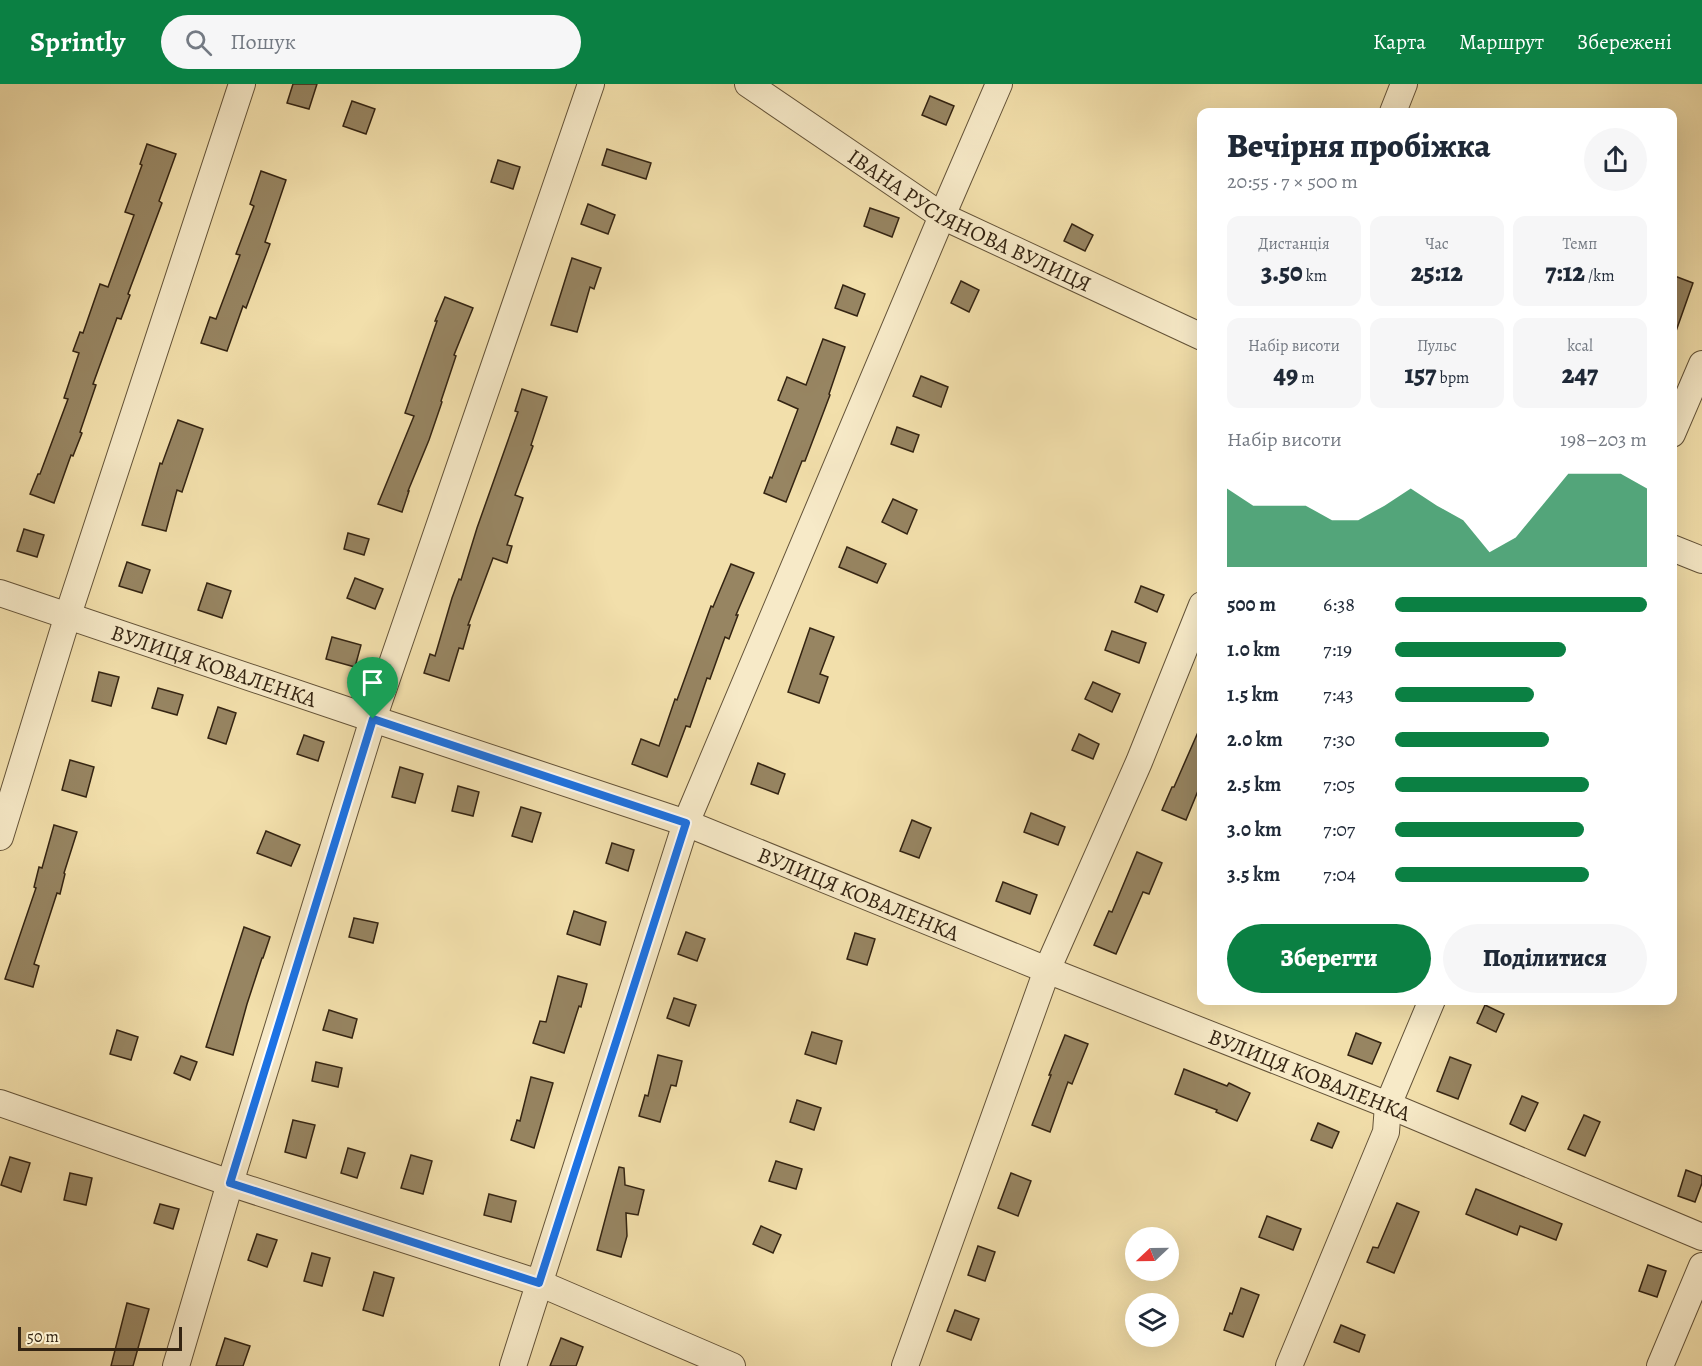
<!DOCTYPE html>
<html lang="uk">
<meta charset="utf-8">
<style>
body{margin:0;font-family:Alegreya,serif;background:#f6f6f7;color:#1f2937;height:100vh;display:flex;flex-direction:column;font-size:22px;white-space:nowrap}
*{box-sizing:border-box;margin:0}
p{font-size:20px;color:#747a83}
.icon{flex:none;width:33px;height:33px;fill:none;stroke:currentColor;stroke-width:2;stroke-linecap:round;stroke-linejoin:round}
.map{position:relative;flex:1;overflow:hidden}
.side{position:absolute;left:1197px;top:24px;width:480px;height:897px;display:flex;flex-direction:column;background:#fff;border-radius:12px;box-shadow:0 6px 24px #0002}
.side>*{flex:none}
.needle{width:39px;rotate:248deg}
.controls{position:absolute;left:1125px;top:1143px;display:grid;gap:12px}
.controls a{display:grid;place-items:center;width:54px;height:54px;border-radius:50%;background:#fff;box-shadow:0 6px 24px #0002;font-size:30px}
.scale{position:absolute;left:18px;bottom:15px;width:164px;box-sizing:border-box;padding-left:6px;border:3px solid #342412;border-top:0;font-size:16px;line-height:21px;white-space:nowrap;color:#342412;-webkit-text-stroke:4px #f7eac8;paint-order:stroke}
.pin{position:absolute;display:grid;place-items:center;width:51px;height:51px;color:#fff;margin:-62px -26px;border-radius:50% 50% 50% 0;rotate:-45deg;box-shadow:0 0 6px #0007}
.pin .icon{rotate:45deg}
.round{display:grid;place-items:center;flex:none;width:63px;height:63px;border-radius:32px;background:#f6f6f7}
.headline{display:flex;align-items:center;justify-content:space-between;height:102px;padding:0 30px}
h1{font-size:33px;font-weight:800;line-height:45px}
.figures{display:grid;grid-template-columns:repeat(3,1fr);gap:9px;height:102px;padding:6px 30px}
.figures div{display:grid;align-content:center;border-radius:12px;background:#f6f6f7;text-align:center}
.figures b{font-size:26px;font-weight:800}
.figures small{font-size:16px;font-weight:400}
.figures p{font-size:16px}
.chart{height:168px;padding:12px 30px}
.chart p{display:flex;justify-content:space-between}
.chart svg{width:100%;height:108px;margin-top:6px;fill:#0b8043;opacity:.7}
.action{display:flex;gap:12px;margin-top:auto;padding:12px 30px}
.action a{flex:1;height:69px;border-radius:36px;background:#0b8043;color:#fff;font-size:24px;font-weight:800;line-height:69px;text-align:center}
.action a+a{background:#f6f6f7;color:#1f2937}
ul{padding:0 30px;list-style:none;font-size:20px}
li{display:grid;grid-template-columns:96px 72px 1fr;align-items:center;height:45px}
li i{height:15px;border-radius:8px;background:#0b8043}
header{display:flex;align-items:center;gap:36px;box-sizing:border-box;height:84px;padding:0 30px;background:#0b8043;color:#fff}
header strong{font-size:28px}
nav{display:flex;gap:33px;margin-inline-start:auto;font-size:21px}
.search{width:420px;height:54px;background:#f6f6f7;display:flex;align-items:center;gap:15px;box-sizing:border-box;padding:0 21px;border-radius:33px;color:#747a83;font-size:22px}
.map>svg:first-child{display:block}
.building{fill:#978562;stroke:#342412;stroke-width:1.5}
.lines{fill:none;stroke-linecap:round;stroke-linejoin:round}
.minor-casing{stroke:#645338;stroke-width:28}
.minor{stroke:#f7eac8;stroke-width:26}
.route-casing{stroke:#fff;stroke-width:12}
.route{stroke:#1a73e8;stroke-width:8}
.labels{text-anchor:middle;stroke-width:4.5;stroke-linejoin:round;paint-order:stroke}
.street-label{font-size:22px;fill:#342412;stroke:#f7eac8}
</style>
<header>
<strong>Sprintly</strong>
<div class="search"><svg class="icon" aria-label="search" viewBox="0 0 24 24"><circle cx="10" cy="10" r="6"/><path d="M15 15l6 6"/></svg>Пошук</div>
<nav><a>Карта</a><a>Маршрут</a><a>Збережені</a></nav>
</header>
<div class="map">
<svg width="1702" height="1282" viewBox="0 0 1702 1282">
<rect width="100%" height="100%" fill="#f2dfab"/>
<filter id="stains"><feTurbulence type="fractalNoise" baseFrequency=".00333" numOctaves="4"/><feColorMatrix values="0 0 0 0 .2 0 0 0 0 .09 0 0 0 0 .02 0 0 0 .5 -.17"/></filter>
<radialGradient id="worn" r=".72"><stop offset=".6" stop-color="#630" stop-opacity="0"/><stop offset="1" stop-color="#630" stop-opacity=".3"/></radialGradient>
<g class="building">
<path d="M293,0H317L309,25L287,19Z"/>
<path d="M930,12L954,22L946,41L922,31Z"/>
<path d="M352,17L375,25L366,50L343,42Z"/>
<path d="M147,60L176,70L159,117L162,119L128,210L130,211L121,235L117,234L93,300L96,301L80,348L82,349L73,372L71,371L54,419L30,410L38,390H40L68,315L64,314L79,269L73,267L80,248L83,249L100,200L108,203L134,131L125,128L142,81L140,80Z"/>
<path d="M607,65L651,79L646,95L602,81Z"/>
<path d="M498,76L520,83L513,105L491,98Z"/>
<path d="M261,87L286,96L265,158L270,160L246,224L243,222L227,267L201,259L210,233L216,235L240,171L236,170L254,122L250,120Z"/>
<path d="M588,120L615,131L608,150L581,140Z"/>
<path d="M870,124L899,134L892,153L864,142Z"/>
<path d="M1072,140L1093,151L1085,167L1064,157Z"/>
<path d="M572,174L601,184L594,205L590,203L577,248L551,241Z"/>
<path d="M1672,191L1693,199L1675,250L1672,249Z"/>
<path d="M961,197L979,206L969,228L951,219Z"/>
<path d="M843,201L865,210L857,232L835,224Z"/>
<path d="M445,213L473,224L454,271L456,272L441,317L442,318L429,356L408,407H409L402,428L378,420L414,332L405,329L437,237H435Z"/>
<path d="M823,255L845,263L829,310L830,311L805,377H802L786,418L764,409L770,393L772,394L798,325L778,316L787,293L806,301Z"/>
<path d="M921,292L948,303L941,323L913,312Z"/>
<path d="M522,305L547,313L531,361L533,362L515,411L523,414L507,461L512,462L507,479L493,474L468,541H470L463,565L459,564L449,597L424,589L430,570L435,572L452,514L459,495L461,496L477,444L518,328L515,327Z"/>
<path d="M178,336L203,345L182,408L177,406L166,447L142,441L160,379L162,380Z"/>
<path d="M897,343L919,351L913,368L891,360Z"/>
<path d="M893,415L917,426L907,450L882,438Z"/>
<path d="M24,445L44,451L37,473L17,467Z"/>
<path d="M348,449L369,455L364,471L344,465Z"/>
<path d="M847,463L886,480L877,499L839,483Z"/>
<path d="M127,478L150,486L142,509L119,502Z"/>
<path d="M731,480L754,489L736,531H738L729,555L725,553L710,595L707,594L690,643L686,642L667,693L632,680L641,655L659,662L675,615L677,616L711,522L713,523Z"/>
<path d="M355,494L383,505L375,525L347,514Z"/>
<path d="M207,499L231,507L222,534L198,526Z"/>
<path d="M1141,502L1164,511L1157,528L1135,518Z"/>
<path d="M810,544L834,553L820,590L828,593L819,619L788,608Z"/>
<path d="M1112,547L1146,559L1139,579L1105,566Z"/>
<path d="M332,553L361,561L355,583L326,575Z"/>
<path d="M99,588L119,593L111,622L92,617Z"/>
<path d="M1093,598L1120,610L1112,628L1085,615Z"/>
<path d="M158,604L183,611L177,631L152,624Z"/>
<path d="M218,623L236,629L226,660L208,654Z"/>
<path d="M1202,639V697L1186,736L1162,726L1172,703H1174Z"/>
<path d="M1079,650L1099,660L1093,675L1072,666Z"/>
<path d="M304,651L324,658L318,677L297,670Z"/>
<path d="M70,676L94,683L86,713L62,706Z"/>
<path d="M758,679L785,690L778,710L751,700Z"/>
<path d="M400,683L423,690L415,719L392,713Z"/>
<path d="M458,702L479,708L473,732L452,727Z"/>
<path d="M521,723L541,729L532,758L512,752Z"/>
<path d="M1031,729L1065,743L1058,761L1024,748Z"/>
<path d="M912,736L931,744L919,774L900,767Z"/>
<path d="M54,741L77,748L64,789L65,790L60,810L57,809L34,880L39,882L33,903L5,895L36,804L34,803L39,783L42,784Z"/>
<path d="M266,747L300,761L291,782L257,769Z"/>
<path d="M612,759L634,766L628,787L606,779Z"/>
<path d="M1137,768L1162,779L1149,810L1143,808L1116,870L1094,861L1109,827L1112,828Z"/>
<path d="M1003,798L1037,811L1030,830L996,817Z"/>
<path d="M574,827L606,838L600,861L567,850Z"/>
<path d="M354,834L378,839L373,859L349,853Z"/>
<path d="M244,843L270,853L263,874H262L247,920L233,971L206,963Z"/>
<path d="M686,848L705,855L697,877L678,870Z"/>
<path d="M855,849L875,855L867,881L847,875Z"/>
<path d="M558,892L587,900L581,923L579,922L564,969L533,959L540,937L546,938Z"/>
<path d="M674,914L696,921L689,942L667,934Z"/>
<path d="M1485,921L1504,930L1496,948L1477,939Z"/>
<path d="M329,926L357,935L352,954L323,946Z"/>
<path d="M117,946L138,953L131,976L110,970Z"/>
<path d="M812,948L842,957L836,980L805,970Z"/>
<path d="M1356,949L1381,959L1372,980L1348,971Z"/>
<path d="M1065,951L1088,960L1072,1000L1068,998L1050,1048L1032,1041L1051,991H1049Z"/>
<path d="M658,971L682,977L676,1002L671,1001L660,1038L639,1032L645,1011L648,1012Z"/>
<path d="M181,972L197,978L190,996L174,989Z"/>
<path d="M1450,973L1471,981L1458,1015L1437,1007Z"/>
<path d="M316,978L342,984L338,1003L312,997Z"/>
<path d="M1184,985L1227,1002L1229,999L1250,1009L1237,1037L1216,1028L1217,1026L1175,1010Z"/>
<path d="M531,993L553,999L534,1064L511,1056L517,1036L520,1037Z"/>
<path d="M1522,1012L1538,1019L1525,1047L1510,1040Z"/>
<path d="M797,1016L821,1024L814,1046L790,1038Z"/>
<path d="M1584,1031L1600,1038L1585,1072L1568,1065Z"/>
<path d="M293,1036L315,1041L306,1074L285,1068Z"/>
<path d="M1318,1039L1339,1048L1332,1064L1311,1056Z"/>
<path d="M348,1064L365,1069L357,1094L341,1089Z"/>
<path d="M411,1071L432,1077L423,1110L401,1104Z"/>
<path d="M10,1073L30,1079L21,1108L1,1101Z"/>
<path d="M776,1077L802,1085L796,1105L769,1097Z"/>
<path d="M619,1083L624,1084L625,1101L644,1106L638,1131L626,1129L627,1152L621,1173L597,1166Z"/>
<path d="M1686,1086L1702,1092V1099L1695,1118L1678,1112Z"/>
<path d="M70,1089L92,1094L86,1121L64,1116Z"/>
<path d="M1011,1089L1031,1097L1018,1132L998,1124Z"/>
<path d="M1476,1105L1562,1140L1556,1156L1520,1142L1517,1151L1466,1130Z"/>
<path d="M489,1110L516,1117L511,1138L484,1131Z"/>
<path d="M1397,1119L1419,1128L1394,1189L1367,1178L1373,1163L1378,1164Z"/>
<path d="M160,1120L179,1125L173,1145L154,1139Z"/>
<path d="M1267,1132L1301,1145L1293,1166L1259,1153Z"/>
<path d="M761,1142L781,1151L773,1169L753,1160Z"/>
<path d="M257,1150L277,1156L267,1183L248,1176Z"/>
<path d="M978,1162L995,1168L985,1197L968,1191Z"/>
<path d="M312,1169L330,1174L322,1202L304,1197Z"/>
<path d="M1648,1181L1666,1187L1657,1213L1639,1207Z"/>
<path d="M374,1188L394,1194L383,1232L363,1226Z"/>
<path d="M1241,1204L1259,1211L1243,1253L1224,1246L1230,1229L1232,1230Z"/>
<path d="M127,1219L149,1225L133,1282H111Z"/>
<path d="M955,1226L979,1235L971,1256L947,1247Z"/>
<path d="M1341,1241L1365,1251L1359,1268L1334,1258Z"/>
<path d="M225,1254L250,1262L243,1282H216Z"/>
<path d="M561,1254L583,1263L576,1282H550Z"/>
</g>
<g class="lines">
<g class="minor-casing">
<g id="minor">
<path id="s1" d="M748,0L942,132L1202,253"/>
<path d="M1393,28L1404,0"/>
<path d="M1672,350L1702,280"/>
<path d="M1672,464L1702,476"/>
<path id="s2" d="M0,509L373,635L686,739L1047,886L1388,1021L1702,1153"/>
<path d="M0,753L68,531L242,0"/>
<path d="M0,1019L230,1099L539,1199L732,1282"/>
<path d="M176,1282L230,1099L373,635L591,0"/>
<path d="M513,1282L686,739L942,132L999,0"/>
<path d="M905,1282L1047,886L1139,678L1202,521"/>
<path d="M1289,1282L1386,1048L1388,1021L1432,916"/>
<path d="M1660,1282L1702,1182"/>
</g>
</g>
<use href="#minor" class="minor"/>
</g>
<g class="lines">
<g class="route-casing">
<path id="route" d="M373,635L686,739L539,1199L230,1099Z"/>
</g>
<use href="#route" class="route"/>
</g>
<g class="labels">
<g class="street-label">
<text dy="8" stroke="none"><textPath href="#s1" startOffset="261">ІВАНА РУСІЯНОВА ВУЛИЦЯ</textPath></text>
<text dy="8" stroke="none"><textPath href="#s2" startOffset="226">ВУЛИЦЯ КОВАЛЕНКА</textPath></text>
<text dy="8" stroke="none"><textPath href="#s2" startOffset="910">ВУЛИЦЯ КОВАЛЕНКА</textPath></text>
<text dy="8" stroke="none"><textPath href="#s2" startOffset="1396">ВУЛИЦЯ КОВАЛЕНКА</textPath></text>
</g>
</g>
<rect width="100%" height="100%" filter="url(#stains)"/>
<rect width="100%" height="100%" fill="url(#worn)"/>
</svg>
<div class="controls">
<a><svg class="needle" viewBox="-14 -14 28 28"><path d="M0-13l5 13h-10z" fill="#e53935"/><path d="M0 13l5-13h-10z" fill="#747a83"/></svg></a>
<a><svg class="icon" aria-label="layers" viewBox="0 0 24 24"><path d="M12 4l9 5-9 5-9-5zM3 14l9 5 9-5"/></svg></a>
</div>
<div class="scale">50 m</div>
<div class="pin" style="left:373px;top:635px;background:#1e9e55"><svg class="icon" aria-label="arrive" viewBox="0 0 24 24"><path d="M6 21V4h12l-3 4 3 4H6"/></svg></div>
<section class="side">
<div class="headline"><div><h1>Вечірня пробіжка</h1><p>20:55 · 7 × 500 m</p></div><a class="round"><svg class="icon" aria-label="share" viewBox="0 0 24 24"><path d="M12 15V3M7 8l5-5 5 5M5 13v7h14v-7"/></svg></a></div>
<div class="figures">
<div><p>Дистанція</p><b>3.50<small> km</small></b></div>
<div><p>Час</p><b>25:12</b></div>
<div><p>Темп</p><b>7:12<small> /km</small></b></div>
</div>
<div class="figures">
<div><p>Набір висоти</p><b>49<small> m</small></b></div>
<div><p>Пульс</p><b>157<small> bpm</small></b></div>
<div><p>kcal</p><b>247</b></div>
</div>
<div class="chart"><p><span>Набір висоти</span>198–203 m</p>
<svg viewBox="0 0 160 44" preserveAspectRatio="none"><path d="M0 44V12L10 19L20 19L30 19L40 25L50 25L60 19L70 12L80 19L90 25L100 38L110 32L120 19L130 6L140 6L150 6L160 12V44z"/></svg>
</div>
<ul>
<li><b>500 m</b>6:38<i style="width:100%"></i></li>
<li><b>1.0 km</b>7:19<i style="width:68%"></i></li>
<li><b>1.5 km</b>7:43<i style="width:55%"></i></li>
<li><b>2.0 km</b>7:30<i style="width:61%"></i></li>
<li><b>2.5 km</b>7:05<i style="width:77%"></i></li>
<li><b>3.0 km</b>7:07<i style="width:75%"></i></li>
<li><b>3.5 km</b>7:04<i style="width:77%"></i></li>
</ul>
<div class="action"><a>Зберегти</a><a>Поділитися</a></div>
</section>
</div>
